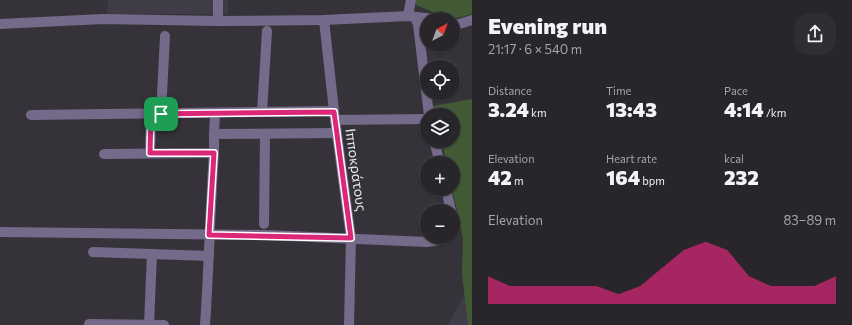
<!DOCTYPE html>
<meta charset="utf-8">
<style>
body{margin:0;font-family:Commissioner,sans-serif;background:#302e33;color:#f1f3f6;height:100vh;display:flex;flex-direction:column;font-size:15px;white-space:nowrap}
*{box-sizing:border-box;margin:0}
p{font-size:13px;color:#a5a5a9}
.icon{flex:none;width:22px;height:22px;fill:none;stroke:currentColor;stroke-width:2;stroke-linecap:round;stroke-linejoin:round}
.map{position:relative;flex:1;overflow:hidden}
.side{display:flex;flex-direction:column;background:#28262b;width:380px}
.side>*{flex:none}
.needle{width:26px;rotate:41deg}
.fabs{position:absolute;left:420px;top:12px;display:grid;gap:8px}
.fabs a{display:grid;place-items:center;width:40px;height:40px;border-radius:50%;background:#28262b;box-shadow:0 1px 3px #0004,0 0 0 1px #444347;font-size:20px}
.pin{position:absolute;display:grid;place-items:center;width:34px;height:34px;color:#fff;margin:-17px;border-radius:8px;box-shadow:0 2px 6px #0006}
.round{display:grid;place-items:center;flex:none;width:42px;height:42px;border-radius:16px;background:#302e33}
.overview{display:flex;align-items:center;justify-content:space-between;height:68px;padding:0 16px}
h1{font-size:22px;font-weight:800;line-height:30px}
.stats{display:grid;grid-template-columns:repeat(3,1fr);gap:6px;height:68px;padding:4px 16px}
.stats div{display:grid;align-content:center}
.stats b{font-size:20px;font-weight:800}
.stats small{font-size:11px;font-weight:400}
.stats p{font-size:11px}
.chart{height:112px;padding:8px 16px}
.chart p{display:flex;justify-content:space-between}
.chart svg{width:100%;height:72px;margin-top:4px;fill:#db2777;opacity:.7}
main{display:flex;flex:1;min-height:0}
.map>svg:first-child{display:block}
.built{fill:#3f3b47}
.green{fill:#425a33}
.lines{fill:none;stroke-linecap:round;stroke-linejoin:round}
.minor{stroke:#746a8a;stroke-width:10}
.route-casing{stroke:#fff;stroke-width:8}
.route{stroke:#db2777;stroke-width:5}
.labels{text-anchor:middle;stroke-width:3;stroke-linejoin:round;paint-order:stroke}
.street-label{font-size:14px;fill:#ebeaee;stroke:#353339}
</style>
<main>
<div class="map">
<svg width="472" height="325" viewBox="0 0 472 325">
<rect width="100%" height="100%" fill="#353339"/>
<g class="built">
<path d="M108,0H228V14H139L107,15Z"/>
<path d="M472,280V325H448Z"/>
</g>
<g class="green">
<path d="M416,0H472V14L454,19L445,17L416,5Z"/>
<path d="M472,99V325H468L462,274L463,238L452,189L453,163H447L441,141H453V115H435L433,106Z"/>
</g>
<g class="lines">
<g class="minor">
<path d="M408,16L411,0"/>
<path d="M415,17L418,25L429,115"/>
<path d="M324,20L335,120L351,238L349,325"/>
<path d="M218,21V0"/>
<path d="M0,24L103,19L218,21L324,20L408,16L433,19"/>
<path d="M453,25H456L472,20"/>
<path d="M262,112L267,31"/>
<path d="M161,113L165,36"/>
<path d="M31,115L334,111"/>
<path d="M335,120L427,119"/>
<path d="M214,134L215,113"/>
<path d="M434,141L440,163"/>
<path d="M150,153L151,114"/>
<path d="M104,154L214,153V134L337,133"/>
<path d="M446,189L451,211"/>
<path d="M264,224L265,134"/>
<path d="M0,232L266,235L427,242L439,240L444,237"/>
<path d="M93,252L209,256"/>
<path d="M89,324L164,325"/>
<path d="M149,325L152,254"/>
<path d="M205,325C209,268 210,210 214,153"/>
</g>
</g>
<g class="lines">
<g class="route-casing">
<path id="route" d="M334,112L351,238L209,235L214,153H150L151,114Z"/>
</g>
<use href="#route" class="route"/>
</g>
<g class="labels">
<g class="street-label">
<text transform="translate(356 170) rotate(82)" y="5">Ιπποκράτους</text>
</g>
</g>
</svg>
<div class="fabs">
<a><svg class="needle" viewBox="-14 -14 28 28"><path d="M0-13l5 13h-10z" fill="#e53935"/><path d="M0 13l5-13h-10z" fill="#a5a5a9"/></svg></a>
<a><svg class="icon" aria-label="locate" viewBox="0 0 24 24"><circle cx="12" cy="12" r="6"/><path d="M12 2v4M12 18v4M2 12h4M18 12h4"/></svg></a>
<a><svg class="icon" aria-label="layers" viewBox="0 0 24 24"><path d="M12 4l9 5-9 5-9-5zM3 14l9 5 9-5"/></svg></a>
<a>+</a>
<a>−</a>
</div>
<div class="pin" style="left:161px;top:114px;background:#1e9e55"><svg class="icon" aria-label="arrive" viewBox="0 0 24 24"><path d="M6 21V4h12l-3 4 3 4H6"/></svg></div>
</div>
<section class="side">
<div class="overview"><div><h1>Evening run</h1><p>21:17 · 6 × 540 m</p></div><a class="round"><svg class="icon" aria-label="share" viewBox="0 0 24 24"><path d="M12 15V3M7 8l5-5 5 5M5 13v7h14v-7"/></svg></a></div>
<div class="stats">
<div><p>Distance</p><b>3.24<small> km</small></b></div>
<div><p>Time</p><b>13:43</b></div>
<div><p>Pace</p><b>4:14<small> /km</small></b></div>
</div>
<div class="stats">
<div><p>Elevation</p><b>42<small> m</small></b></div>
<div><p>Heart rate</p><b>164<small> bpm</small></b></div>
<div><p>kcal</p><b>232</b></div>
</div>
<div class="chart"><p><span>Elevation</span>83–89 m</p>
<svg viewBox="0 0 160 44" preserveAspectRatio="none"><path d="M0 44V27L10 33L20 33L30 33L40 33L50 33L60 38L70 33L80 22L90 11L100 6L110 11L120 27L130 33L140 33L150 33L160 27V44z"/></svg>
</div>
</section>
</main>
